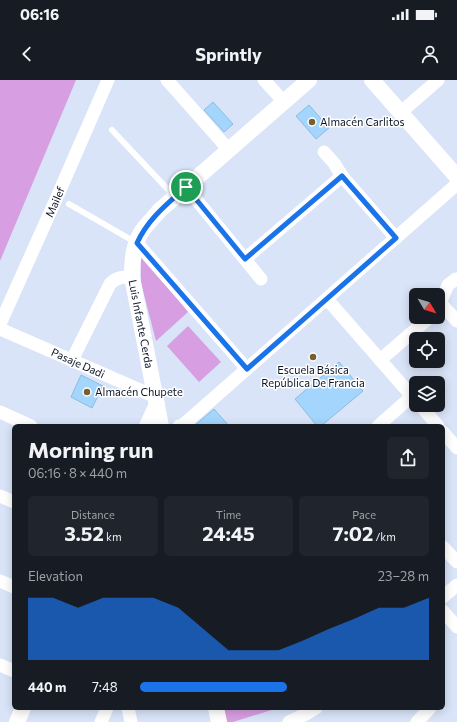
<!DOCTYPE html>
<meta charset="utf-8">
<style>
body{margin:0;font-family:Commissioner,sans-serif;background:#20242c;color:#f1f3f6;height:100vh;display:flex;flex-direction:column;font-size:15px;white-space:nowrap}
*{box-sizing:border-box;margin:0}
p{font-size:13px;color:#9ea1a6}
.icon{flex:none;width:22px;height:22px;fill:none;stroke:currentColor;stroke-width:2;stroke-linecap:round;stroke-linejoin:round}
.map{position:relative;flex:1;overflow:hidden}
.details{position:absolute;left:12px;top:344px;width:433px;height:286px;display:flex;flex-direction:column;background:#171b24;border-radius:6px;box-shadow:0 2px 10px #0003}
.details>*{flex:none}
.needle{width:26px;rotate:128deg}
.buttons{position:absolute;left:409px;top:208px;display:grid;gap:8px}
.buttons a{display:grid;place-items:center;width:36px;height:36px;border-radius:6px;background:#171b24;box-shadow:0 2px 10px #0003;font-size:20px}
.pin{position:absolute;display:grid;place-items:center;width:34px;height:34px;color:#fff;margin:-17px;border:2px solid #fff;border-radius:50%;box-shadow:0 1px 4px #0007}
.round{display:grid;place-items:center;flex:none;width:42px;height:42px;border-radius:6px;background:#20242c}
.summary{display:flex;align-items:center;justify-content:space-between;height:68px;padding:0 16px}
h1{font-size:22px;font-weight:700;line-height:30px}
.metrics{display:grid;grid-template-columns:repeat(3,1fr);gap:6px;height:68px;padding:4px 16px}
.metrics div{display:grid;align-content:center;border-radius:6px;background:#20242c;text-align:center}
.metrics b{font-size:20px;font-weight:700}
.metrics small{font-size:11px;font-weight:400}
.metrics p{font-size:11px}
.chart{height:112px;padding:8px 16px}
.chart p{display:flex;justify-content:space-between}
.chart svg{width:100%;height:72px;margin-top:4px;fill:#1a73e8;opacity:.7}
ul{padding:0 16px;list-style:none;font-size:13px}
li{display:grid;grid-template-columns:64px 48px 1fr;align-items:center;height:30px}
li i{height:10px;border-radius:5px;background:#1a73e8}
.status{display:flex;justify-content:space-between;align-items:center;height:28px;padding:0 20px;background:#171b24;direction:ltr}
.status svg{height:11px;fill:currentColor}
header{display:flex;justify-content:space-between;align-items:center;height:52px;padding:0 16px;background:#171b24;font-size:18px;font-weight:700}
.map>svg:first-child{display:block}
.grass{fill:#d79ee1}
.building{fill:#a4d6fd;stroke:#8bbce0}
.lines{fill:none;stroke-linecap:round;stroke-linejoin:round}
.service{stroke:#fff;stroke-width:6}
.minor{stroke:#fff;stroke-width:13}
.tertiary{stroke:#fff;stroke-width:16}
.route-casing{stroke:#fff;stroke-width:8}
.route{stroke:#1a73e8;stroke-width:5}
.poi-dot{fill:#785f30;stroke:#fff;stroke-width:1.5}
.labels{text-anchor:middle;stroke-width:3;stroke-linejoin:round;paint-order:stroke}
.poi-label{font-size:11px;fill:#0c1526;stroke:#fff;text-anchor:start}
.street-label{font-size:11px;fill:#0c1526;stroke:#fff}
</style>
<div class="status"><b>06:16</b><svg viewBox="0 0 49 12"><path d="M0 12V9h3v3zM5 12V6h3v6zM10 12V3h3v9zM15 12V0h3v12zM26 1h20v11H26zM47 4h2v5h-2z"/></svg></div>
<header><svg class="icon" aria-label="back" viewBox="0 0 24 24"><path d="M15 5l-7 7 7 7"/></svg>Sprintly<svg class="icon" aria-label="person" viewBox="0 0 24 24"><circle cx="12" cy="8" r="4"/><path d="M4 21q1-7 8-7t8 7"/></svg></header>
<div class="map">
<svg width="457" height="642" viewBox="0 0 457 642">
<rect width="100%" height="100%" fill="#d9e4f8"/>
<g class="grass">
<path d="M0,0H76L0,181Z"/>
<path d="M142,173L188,232L156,261L141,203V181Z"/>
<path d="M188,246L221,282L199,302L167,266Z"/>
<path d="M223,628H278L233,642H225Z"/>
</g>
<g class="building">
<path d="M213,22L233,44L224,52L204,30Z"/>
<path d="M309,25L329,48L316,59L296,36Z"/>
<path d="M339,282L363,311L321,346H317L295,319Z"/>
<path d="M81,295L103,306L92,328L71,317Z"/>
<path d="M214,329L229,346H194Z"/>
</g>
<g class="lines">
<g class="service">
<path d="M112,50L175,117"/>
<path d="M69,124L135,162"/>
</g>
<g class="minor">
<path d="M167,0L229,70"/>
<path d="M264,0L284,22"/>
<path d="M400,33L438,0"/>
<path d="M324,72L334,83L342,96L396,158"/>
<path d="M186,107L261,199"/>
<path d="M137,163L247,289"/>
<path d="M245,179L342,96"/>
<path d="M456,199L448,205L441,221L443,226L457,241"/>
<path d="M327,219L416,321"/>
<path d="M0,244L57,117L108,0"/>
<path d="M0,249L156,317"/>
<path d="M72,280L110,204C116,197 123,197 132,197"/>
<path d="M380,280L430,237"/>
<path d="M420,325L438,346"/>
<path d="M0,332L31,346"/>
<path d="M179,346L183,345L457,104"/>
<path d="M378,346L412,316"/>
<path d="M443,352L457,368"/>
<path d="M0,416L14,422"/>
<path d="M443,467L457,482"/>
<path d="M0,501L14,507"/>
<path d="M443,517L457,505"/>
<path d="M443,531L457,547"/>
<path d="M0,585L14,591"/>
<path d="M128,628L131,642"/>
<path d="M101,642L107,628"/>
<path d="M289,642L306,634L316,628"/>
<path d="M417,642L430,628"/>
</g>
<g class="tertiary">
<path d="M372,0L457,97"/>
<path d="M147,346L157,324"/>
<path d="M161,346L132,197C132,181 133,165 142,151C147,144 154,137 160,130L309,0"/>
<path d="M216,628L219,642"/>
<path d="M17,642L23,628"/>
</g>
</g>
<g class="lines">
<g class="route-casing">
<path id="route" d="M342,96L396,158L247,289L137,163C148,139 166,125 186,107L245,179Z"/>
</g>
<use href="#route" class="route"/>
</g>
<g class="poi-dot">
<circle cx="312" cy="42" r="4"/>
<circle cx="313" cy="277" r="4"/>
<circle cx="87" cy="312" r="4"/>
</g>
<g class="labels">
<g class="poi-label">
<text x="320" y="46">Almacén Carlitos</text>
<text x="313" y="294" text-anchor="middle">Escuela Básica<tspan x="313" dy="13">República De Francia</tspan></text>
<text x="95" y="316">Almacén Chupete</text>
</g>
<g class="street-label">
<text transform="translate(55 122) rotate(-66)" y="4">Mailef</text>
<text transform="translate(141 244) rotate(79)" y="4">Luis Infante Cerda</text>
<text transform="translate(78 283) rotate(24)" y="4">Pasaje Dadi</text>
</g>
</g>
</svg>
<div class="buttons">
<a><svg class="needle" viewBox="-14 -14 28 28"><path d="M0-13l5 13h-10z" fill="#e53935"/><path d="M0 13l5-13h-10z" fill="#9ea1a6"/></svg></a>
<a><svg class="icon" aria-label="locate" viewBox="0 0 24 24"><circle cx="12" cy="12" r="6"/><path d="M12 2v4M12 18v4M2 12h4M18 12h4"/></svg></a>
<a><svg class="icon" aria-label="layers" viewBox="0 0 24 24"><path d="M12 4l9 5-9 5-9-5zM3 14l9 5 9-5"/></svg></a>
</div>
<div class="pin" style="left:186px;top:107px;background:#1e9e55"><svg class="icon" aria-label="arrive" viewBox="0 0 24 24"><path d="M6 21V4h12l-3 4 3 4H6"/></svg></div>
<section class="details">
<div class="summary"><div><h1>Morning run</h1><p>06:16 · 8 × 440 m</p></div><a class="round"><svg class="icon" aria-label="share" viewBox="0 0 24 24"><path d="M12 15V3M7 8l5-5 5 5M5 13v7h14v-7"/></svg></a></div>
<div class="metrics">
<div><p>Distance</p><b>3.52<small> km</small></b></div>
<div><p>Time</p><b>24:45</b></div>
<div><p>Pace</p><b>7:02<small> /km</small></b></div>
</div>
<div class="chart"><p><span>Elevation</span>23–28 m</p>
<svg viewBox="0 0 160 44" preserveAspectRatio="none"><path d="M0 44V6L10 6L20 12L30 6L40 6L50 6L60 12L70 25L80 38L90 38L100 38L110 32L120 25L130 19L140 12L150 12L160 6V44z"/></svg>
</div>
<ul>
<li><b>440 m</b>7:48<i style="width:51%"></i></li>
</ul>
</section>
</div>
